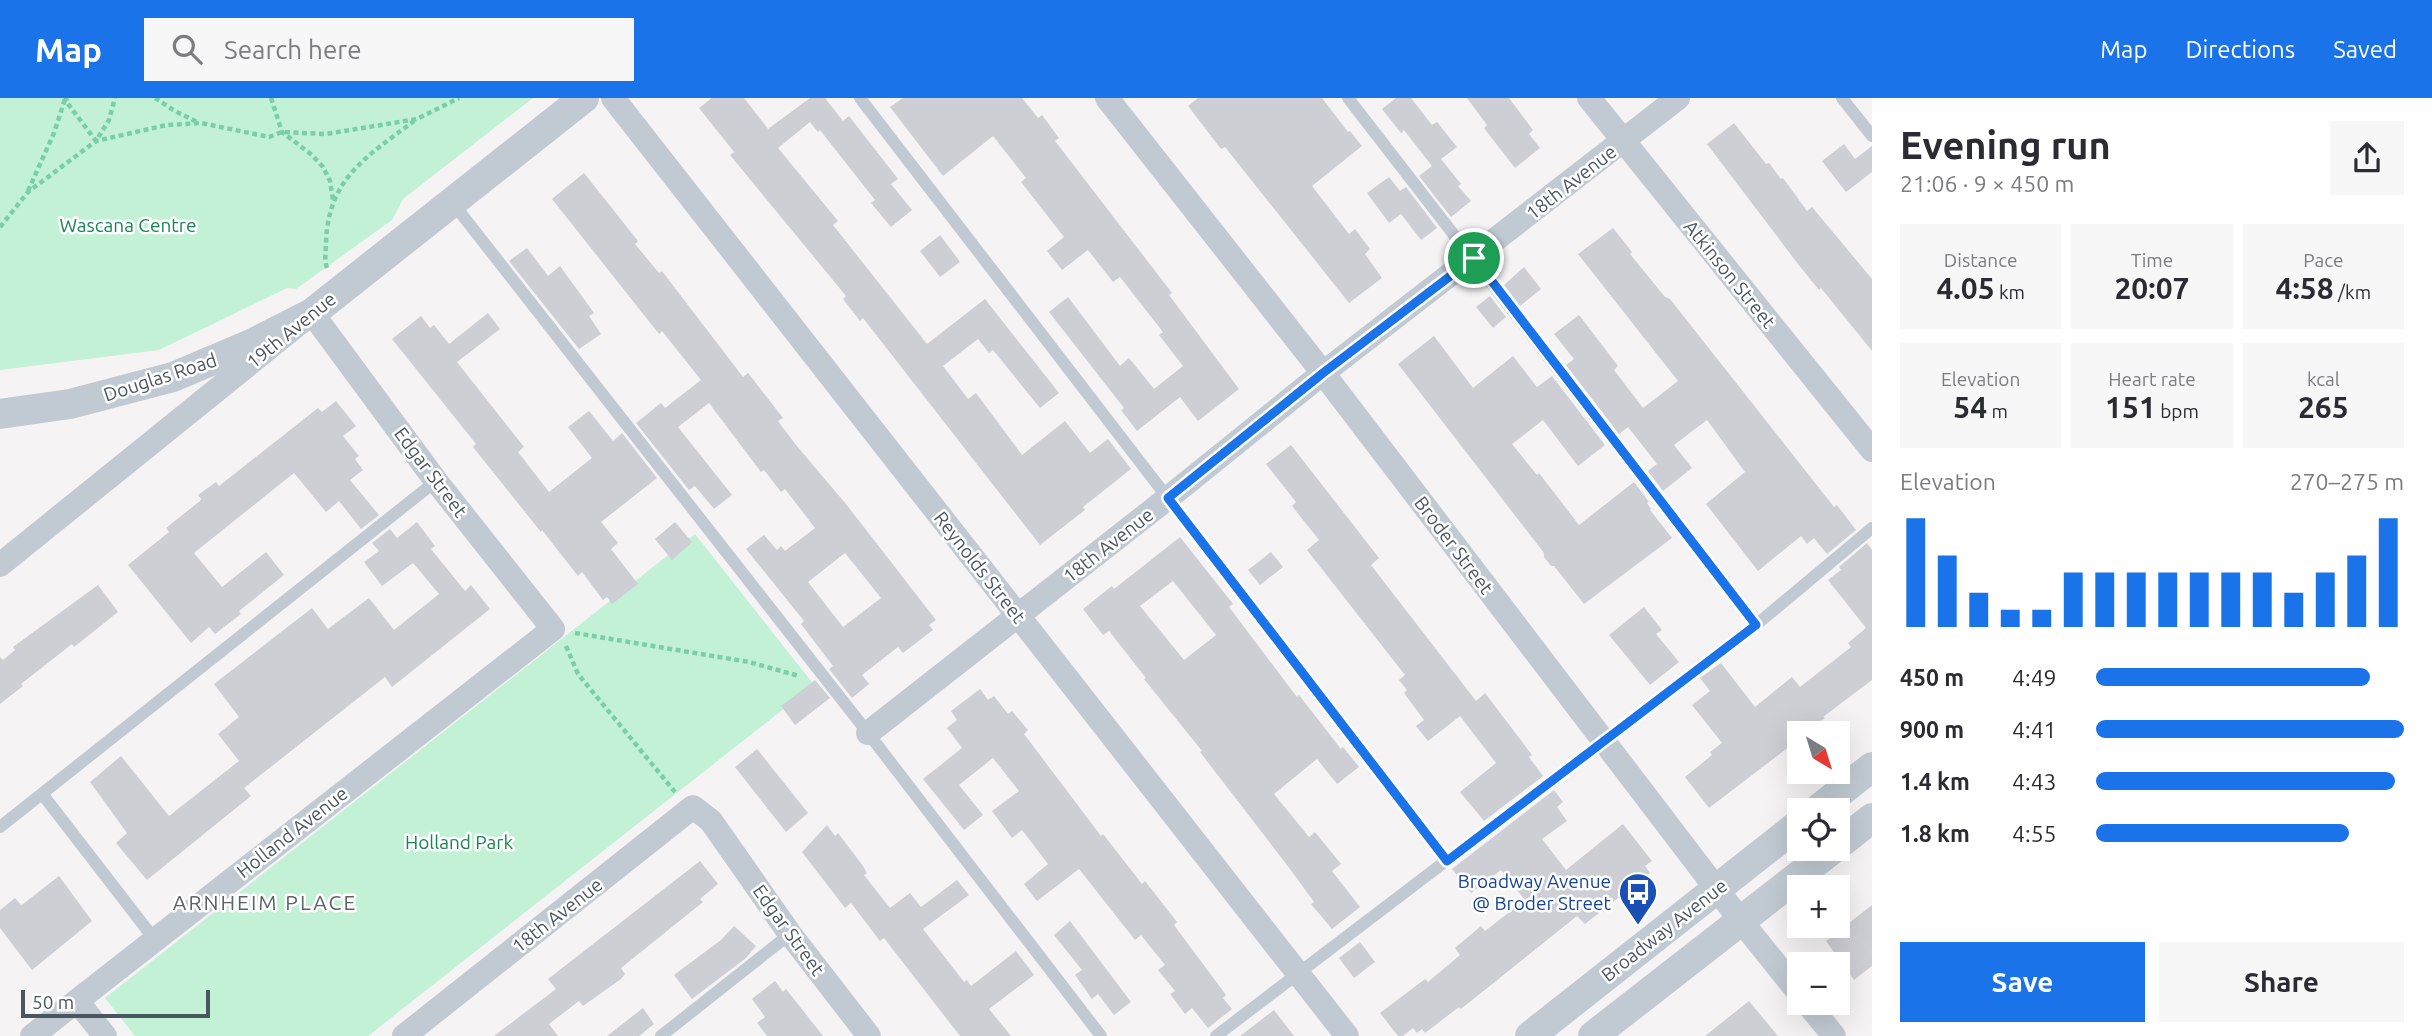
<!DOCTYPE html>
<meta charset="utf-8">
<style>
body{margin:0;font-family:Ubuntu,sans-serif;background:#f7f7f7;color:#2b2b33;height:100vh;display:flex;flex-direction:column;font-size:26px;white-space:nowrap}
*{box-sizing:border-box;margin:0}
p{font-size:23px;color:#7c7c81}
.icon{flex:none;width:38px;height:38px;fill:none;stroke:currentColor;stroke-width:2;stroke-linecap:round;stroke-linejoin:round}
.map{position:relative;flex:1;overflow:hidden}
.panel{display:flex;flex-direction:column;background:#fff;width:560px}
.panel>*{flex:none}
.needle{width:46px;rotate:142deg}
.tools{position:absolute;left:1787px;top:623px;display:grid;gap:14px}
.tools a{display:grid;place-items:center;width:63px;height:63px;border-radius:0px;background:#fff;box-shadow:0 7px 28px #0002;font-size:35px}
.scale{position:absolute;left:21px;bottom:18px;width:189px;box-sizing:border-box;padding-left:7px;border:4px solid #4a5661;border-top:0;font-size:19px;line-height:24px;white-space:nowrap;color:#4a5661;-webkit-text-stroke:5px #fff;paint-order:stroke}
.pin{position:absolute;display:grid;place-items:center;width:60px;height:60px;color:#fff;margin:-30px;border:4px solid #fff;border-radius:50%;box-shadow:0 2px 7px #0007}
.round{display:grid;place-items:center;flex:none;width:74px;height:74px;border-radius:0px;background:#f7f7f7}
.overview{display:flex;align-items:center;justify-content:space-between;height:119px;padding:0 28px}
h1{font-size:38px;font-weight:700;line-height:52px}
.figures{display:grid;grid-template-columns:repeat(3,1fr);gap:10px;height:119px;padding:7px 28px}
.figures div{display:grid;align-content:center;border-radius:0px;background:#f7f7f7;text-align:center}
.figures b{font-size:30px;font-weight:700}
.figures small{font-size:19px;font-weight:400}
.figures p{font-size:19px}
.chart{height:196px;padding:14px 28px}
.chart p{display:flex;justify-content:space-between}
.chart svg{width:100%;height:126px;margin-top:7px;stroke:#1a73e8;stroke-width:6}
.cta{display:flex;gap:14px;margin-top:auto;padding:14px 28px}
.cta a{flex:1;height:80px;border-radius:0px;background:#1a73e8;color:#fff;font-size:28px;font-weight:700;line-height:80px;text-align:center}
.cta a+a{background:#f7f7f7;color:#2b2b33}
ul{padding:0 28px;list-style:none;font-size:23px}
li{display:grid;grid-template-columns:112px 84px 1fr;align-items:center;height:52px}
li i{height:18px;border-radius:9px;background:#1a73e8}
header{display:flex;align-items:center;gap:42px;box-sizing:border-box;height:98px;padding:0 35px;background:#1a73e8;color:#fff}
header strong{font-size:33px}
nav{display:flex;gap:38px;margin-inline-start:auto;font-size:24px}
.search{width:490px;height:63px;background:#f7f7f7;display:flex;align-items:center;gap:18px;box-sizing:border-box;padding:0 24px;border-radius:0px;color:#7c7c81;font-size:26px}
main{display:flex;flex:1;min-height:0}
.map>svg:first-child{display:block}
.green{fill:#c3f1d5}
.building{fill:#cdcfd5;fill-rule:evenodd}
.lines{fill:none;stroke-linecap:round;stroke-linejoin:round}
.path{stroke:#7ad0a6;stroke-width:4.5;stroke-dasharray:5 3.5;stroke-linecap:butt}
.service{stroke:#c1cad2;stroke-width:12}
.minor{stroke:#c1cad2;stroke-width:24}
.tertiary{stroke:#c1cad2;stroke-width:30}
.route-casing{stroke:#fff;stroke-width:14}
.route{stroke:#1a73e8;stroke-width:9}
.labels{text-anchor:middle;stroke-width:5;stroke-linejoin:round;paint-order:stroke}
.street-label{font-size:19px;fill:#4a5661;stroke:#fff}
.park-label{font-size:19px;fill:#17864f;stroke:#fff}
.transit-label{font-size:19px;fill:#164399;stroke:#fff;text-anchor:end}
.neighbourhood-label{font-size:21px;letter-spacing:2px;fill:#5f6368;stroke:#fff}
</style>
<header>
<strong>Map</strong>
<div class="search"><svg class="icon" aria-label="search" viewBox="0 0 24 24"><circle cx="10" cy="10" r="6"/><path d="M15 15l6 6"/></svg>Search here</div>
<nav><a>Map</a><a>Directions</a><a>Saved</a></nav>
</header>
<main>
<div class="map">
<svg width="1872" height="938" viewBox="0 0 1872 938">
<rect width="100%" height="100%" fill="#f5f3f3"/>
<g class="green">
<path d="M0,0H533L403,101L392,122L296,191L287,190L159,252L0,272Z"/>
<path d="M695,436L814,587L368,938H135L105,900Z"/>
</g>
<g class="building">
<path d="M712,0H744L768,31L810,0H825L843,23L849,18L898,81L891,86L912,112L891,129L871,105L875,102L820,32L818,34L810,24L778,50L838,123L833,127L927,246L985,201L1059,295L1040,310L993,252L989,255L978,241L943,268L968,301L976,295L1022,357L1065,323L1090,355L1108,341L1131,371L1083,409L1085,412L1040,447L863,220L860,223L843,201L846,198L730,57L734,54L699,10Z"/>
<path d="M903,0H1022L1038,20L1042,17L1059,40L1055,43L1172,195L1169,197L1239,291L1198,323L1180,299L1137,333L1121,312L1124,310L1049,214L1068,199L1120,268L1129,260L1154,291L1183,268L1159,237L1163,234L1120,179L1113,184L1088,152L1062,172L1047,153L1064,139L1021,84L1026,80L993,38L943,78L890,9Z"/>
<path d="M1198,0H1322L1348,34L1350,33L1362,48L1312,88L1349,136L1355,131L1370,151L1365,156L1382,180L1349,205L1225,49L1221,51L1188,8Z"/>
<path d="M1396,0H1411L1432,27L1437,24L1457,49L1441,61L1461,86L1458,88L1471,103L1451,119L1419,78L1432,68L1404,32L1401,35L1382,11Z"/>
<path d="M1467,0H1509L1533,32L1529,36L1540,50L1515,70L1484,30L1487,27Z"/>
<path d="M1734,25L1766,66L1769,65L1781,81L1783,80L1807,113L1812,109L1872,181V253L1821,190L1819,192L1798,166L1707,46Z"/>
<path d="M1844,46L1855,61L1872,48V74L1846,94L1822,63Z"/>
<path d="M584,75L638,143L635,146L659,175L662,173L681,198L743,279L748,275L783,320L778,323L796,347L846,406L936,522L929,527L933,532L903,555L898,549L862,577L869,586L852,600L829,571L833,568L801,526L804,523L746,451L764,437L777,452L781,448L785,453L815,430L785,391L781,394L764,372L761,374L709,305L678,329L732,397L714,411L695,388L689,392L636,325L661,305L665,310L701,282L662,233L659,236L552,101ZM845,455L881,500L843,529L808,484Z"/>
<path d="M1389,79L1400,93L1406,89L1437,130L1421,142L1401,116L1389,125L1367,95Z"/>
<path d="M1613,130L1632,154L1630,156L1665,199L1670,201L1834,409L1837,407L1856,432L1827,456L1814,440L1807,446L1801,438L1758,473L1706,406L1745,374L1707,322L1674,347L1692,370L1663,393L1648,373L1657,366L1628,329L1619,336L1566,267L1574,261L1554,236L1579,217L1618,268L1614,272L1643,310L1678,283L1578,156Z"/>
<path d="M940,137L960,164L940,179L920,153Z"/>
<path d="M527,150L548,178L560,168L594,215L589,218L601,236L579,251L509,163Z"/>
<path d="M1524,169L1541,191L1520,208L1504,187Z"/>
<path d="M1490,198L1506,219L1493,230L1476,209Z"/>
<path d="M488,215L500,231L457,264L524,349L518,354L549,394L592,360L568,329L589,313L613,343L622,335L657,380L601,424L618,445L611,451L638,486L612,506L607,499L603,502L582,474L578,478L542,432L541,434L473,349L476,346L392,241L421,218L430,230L434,227L449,246Z"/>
<path d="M1434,238L1473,290L1513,258L1537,289L1552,278L1605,347L1578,368L1543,322L1512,346L1537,377L1539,375L1579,427L1634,384L1649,404L1647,405L1651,411L1650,412L1672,440L1584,506L1554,468H1551L1544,459V455L1398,266Z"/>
<path d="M336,303L356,328L343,338L359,358L355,361L363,372L350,382L379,417L361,431L339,403L326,414L294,375L194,455L222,489L266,454L284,477L239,513L241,516L215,536L209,529L191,545L128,467L169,434L166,430L200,403L201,401L198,397L216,384L219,388L318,310L322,314Z"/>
<path d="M1291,347L1379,460L1371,467L1476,603L1485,595L1532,657L1529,659L1543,678L1484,723L1460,694L1496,665L1460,618L1428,643L1416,628L1424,622L1404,595L1407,592L1399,582L1405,577L1307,452L1319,442L1292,408L1296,404L1266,366Z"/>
<path d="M417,424L435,448L431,451L465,493L471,487L490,511L392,589L385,579L244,690L251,698L147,782L116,745L127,735L90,684L121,658L169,718L239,663L218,636L239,619L214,586L312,510L328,531L369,500L394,532L439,496L413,465L382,488L364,464L379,453L372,445L390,431L397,440Z"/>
<path d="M675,424L692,444L672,462L655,441Z"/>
<path d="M1180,439L1233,506L1229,509L1297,599L1299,597L1341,651L1343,649L1359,669L1337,686L1317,661L1274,696L1309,739L1315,734L1341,766L1332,773L1360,809L1332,831L1311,806L1314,804L1290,771L1200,654L1202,653L1144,581L1146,580L1109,533L1103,537L1083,511L1112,488L1114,491ZM1173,483L1216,537L1184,562L1140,508Z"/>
<path d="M1867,445L1872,452V582L1823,619L1825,620L1805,635H1799V640L1794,645L1709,710L1685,679L1712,657L1710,654L1722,645L1692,607L1710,593L1700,580L1721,565L1755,609L1792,579L1800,589L1851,549L1848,545L1866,530L1828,482L1841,472L1839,469Z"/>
<path d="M1271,454L1283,469L1260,487L1248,472Z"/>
<path d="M98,487L118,514L74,549L72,546L21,586L23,588L0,606V559L3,562L15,552L13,549Z"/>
<path d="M1644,509L1662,532L1656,536L1679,564L1650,587L1609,537Z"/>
<path d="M815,582L830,600L795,627L781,608Z"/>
<path d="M980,591L988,602L994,598L1008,616L1012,613L1028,632L1024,636L1101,738L1103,736L1142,786L1145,783L1177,824L1174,827L1226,897L1223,900L1232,911L1208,930L1192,910L1185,916L1170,896L1175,893L1158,872L1165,867L1141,837L1135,842L1079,771L1037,803L1024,786L1048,766L1022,732L1012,740L992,713L1019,693L993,660L959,687L983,717L964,732L923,681L962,650L947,630L957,622L951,613Z"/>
<path d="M757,651L808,715L786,734L735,669Z"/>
<path d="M1554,692L1563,704L1557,709L1567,723L1542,741L1566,772L1623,726L1652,763L1645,768L1650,775L1585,826L1577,818L1461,911L1459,909L1425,935L1422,931L1417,935L1413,930L1403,938H1398L1380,915L1425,881L1428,884L1460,857L1455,850L1481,828L1485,833L1525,802L1501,772L1471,795L1452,771Z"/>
<path d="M827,727L835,738L838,735L863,768L867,775L864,777L890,810L910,795L921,809L957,782L969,797L923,831L964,884L967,882L971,888L1016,853L1034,877L989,911L1011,938H960L884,840L880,843L851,805L845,810L802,754Z"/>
<path d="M700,763L718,786L700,801L703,804L621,870L625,876L621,881L583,908L579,903L549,926L558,938H494L556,891L548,881Z"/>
<path d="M59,778L92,823L32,872L0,830V812L15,800L21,807L23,806Z"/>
<path d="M1872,807V868L1854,882L1826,843Z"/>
<path d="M1070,823L1131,904L1114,917L1098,896L1092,901L1075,877L1082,872L1054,837Z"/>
<path d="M734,828L756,848L746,860L692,901L674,877L721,842Z"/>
<path d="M1360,844L1375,864L1354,880L1339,860Z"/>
<path d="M775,883L783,894L786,891L823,938H767L757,925L765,919L752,901Z"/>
<path d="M1749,903L1778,938H1705Z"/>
<path d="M643,910L654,926L639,938H607Z"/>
<path d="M1274,912L1294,938H1240Z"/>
</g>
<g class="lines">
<g class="path">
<path d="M68,0L65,2L96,43L109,22L115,0"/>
<path d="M155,0L175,13L197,24"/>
<path d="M271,0L282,34L312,57L323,69L330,83L333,102"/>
<path d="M28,93L54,35L65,1"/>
<path d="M0,129L28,94L96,43L167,27L201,25L269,39L282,34L326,36L417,21L459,0"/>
<path d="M327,170C324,162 326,152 326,143C329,79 368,58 414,23"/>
<path d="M575,535L749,564L799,578"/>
<path d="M566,548L578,576L675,694"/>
</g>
<g class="service">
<path d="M860,0L1447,763"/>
<path d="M1348,0L1756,527"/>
<path d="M1842,0L1872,38"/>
<path d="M452,104L868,635L1101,938"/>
<path d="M43,697L155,842"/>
<path d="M0,729L436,383"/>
<path d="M661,938L790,836"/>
<path d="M1216,938L1756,527L1872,430"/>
</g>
<g class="minor">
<path d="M613,0L1347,938"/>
<path d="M1107,0L1323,275L1741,823L1799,895"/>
<path d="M1589,0L1872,352"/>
<path d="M0,467L312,215L436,383L553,531L32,938"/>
<path d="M868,635L1168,400L1323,275L1678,0"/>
<path d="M77,903L105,938"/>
<path d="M1807,905L1834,938"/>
<path d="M404,938L693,709L711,723L790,836L869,938"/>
</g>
<g class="tertiary">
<path d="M0,316L70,306L173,279L251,246L312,215L584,0"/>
<path d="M1817,712L1872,669"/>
<path d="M1838,747L1872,720"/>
<path d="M1530,938L1799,726"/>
<path d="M1593,938L1833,751"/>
</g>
</g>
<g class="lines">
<g class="route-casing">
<path id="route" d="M1474,160L1756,527L1447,763L1168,400L1323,275Z"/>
</g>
<use href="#route" class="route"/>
</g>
<defs>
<g id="bus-pin" transform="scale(2.0125)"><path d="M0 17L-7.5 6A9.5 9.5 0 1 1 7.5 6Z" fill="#1a4fb4" stroke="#fff"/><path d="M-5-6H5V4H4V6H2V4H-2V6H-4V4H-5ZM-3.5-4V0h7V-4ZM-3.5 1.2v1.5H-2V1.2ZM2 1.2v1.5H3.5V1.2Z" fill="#fff"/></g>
</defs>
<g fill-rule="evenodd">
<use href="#bus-pin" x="1638" y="794"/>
</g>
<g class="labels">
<g class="street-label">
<text transform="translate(1571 84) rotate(-38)" y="7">18th Avenue</text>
<text transform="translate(1730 176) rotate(51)" y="7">Atkinson Street</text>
<text transform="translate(291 232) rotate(-39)" y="7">19th Avenue</text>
<text transform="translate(160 279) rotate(-18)" y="7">Douglas Road</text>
<text transform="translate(431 374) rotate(53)" y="7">Edgar Street</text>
<text transform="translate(1108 447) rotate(-38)" y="7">18th Avenue</text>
<text transform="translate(1454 447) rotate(53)" y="7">Broder Street</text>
<text transform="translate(980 469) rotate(52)" y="7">Reynolds Street</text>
<text transform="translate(292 734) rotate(-38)" y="7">Holland Avenue</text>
<text transform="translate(557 817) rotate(-38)" y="7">18th Avenue</text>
<text transform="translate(789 832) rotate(54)" y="7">Edgar Street</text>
<text transform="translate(1664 832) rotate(-38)" y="7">Broadway Avenue</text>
</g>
<g class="park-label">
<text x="128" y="134">Wascana Centre</text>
<text x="459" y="751">Holland Park</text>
</g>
<g class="transit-label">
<text x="1611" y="790">Broadway Avenue<tspan x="1611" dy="22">@ Broder Street</tspan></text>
</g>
<g class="neighbourhood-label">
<text x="265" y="812">ARNHEIM PLACE</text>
</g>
</g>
</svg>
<div class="tools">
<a><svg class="needle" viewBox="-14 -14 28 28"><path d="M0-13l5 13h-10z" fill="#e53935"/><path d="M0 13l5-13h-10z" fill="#7c7c81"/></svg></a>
<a><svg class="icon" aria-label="locate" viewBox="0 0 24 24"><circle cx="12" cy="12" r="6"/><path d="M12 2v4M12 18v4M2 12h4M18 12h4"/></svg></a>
<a>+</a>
<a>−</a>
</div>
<div class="scale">50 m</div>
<div class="pin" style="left:1474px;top:160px;background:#1e9e55"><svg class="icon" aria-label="arrive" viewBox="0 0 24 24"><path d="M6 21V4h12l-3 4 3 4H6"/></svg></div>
</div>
<section class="panel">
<div class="overview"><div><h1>Evening run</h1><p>21:06 · 9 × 450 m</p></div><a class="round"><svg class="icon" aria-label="share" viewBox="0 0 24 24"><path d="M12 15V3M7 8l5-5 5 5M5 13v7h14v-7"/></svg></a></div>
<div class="figures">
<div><p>Distance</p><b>4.05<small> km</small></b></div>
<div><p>Time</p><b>20:07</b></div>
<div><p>Pace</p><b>4:58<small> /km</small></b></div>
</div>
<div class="figures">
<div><p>Elevation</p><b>54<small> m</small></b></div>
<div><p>Heart rate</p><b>151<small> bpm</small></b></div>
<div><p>kcal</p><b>265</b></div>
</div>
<div class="chart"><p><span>Elevation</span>270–275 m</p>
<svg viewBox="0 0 160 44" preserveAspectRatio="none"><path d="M5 44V6M15 44V19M25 44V32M35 44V38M45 44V38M55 44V25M65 44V25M75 44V25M85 44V25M95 44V25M105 44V25M115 44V25M125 44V32M135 44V25M145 44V19M155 44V6"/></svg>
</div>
<ul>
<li><b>450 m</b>4:49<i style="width:89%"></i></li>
<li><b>900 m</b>4:41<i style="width:100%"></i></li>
<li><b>1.4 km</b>4:43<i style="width:97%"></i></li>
<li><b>1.8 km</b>4:55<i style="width:82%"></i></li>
</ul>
<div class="cta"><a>Save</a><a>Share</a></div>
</section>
</main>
